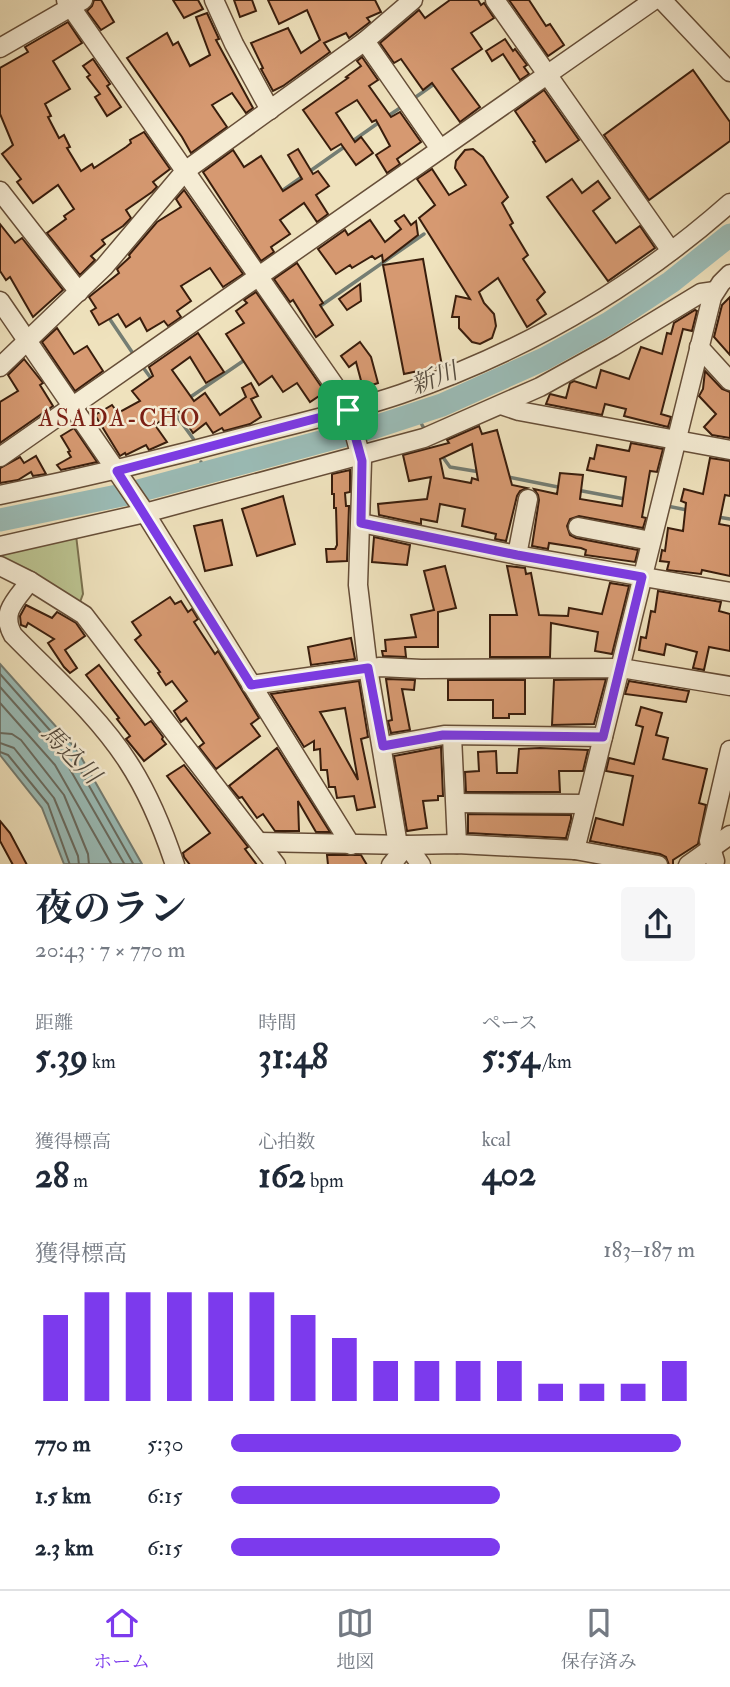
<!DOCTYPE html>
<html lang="ja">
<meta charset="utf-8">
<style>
body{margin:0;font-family:"IM FELL Double Pica","Noto Serif JP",serif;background:#f6f6f7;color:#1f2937;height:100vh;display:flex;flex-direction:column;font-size:26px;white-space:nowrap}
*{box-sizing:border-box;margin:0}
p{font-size:23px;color:#747a83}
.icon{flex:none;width:38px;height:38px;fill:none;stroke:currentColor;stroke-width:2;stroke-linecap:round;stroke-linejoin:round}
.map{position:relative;height:864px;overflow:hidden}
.drawer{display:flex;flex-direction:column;background:#fff;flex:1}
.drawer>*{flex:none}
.pin{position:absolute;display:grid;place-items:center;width:60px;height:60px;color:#fff;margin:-30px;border-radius:14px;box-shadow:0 4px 10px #0006}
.round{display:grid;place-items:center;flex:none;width:74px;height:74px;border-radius:7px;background:#f6f6f7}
.summary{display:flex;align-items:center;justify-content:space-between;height:119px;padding:0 35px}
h1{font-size:38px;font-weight:700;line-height:52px}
.stats{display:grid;grid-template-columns:repeat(3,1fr);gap:10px;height:119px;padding:7px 35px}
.stats div{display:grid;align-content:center}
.stats b{font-size:35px;font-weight:700}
.stats small{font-size:19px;font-weight:400}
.stats p{font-size:19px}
.chart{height:196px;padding:14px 35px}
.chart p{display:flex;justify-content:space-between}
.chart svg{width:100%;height:126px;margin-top:7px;stroke:#7c3aed;stroke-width:6}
ul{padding:0 35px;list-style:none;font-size:23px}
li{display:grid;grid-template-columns:112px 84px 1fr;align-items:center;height:52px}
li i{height:18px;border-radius:9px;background:#7c3aed}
.dock{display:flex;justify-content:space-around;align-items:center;height:98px;border-top:2px solid #e0e1e3;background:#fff;font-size:19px;color:#747a83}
.dock a{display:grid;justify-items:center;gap:4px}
.dock .on{color:#7c3aed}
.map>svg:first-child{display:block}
.green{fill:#bbc390;stroke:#7a704e;stroke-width:2}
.water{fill:#9bbdb8;stroke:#747d73;stroke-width:2}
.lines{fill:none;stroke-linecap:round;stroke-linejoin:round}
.shore{stroke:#6a6d62;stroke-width:2}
.stream{stroke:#747d73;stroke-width:3.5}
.river{stroke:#9bbdb8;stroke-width:23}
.building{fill:#d69971;stroke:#391d0c;stroke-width:2;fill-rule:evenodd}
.minor-casing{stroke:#664e38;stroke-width:21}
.minor{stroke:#f5ecd4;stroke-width:18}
.route-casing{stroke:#fff;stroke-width:14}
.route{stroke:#7c3aed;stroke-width:9}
.labels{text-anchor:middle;stroke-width:5;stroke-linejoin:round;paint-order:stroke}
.water-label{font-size:24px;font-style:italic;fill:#564d40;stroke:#f5ecd4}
.neighbourhood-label{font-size:24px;letter-spacing:2px;fill:#7a1f14;stroke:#f5ecd4}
</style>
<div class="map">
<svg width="730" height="865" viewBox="0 0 730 865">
<rect width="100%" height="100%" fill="#efe2bd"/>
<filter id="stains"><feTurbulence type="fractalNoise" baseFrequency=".00286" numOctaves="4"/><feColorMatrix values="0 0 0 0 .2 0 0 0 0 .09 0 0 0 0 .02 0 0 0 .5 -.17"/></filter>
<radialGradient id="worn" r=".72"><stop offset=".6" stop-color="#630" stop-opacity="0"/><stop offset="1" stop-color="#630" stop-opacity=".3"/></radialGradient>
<path class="green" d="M76,535L83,594L80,602L36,577L31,571L0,557V551Z"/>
<path class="water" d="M0,664L77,750L142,864H64L42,808L0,755Z"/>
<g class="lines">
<g class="shore">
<path d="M0,674L71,754L134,865"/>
<path d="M0,687L64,759L125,865"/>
<path d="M0,703L55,765L112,865"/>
<path d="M0,733L12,734L21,740L64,795L88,854L89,865"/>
<path d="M0,743L14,748L54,798L78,856L79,865"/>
<path d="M0,752L8,755L48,804L70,865"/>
</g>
<g class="stream">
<path d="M413,99L437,82"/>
<path d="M388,116L403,106"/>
<path d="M279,193L381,121"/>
<path d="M319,307L424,234"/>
<path d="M107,315L134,355"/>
<path d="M142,366L153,381"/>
<path d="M189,398L246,359"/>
<path d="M171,408L197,444"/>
<path d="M416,414L426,432"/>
<path d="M442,456L450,467L480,472"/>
<path d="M201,462L204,473"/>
<path d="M508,477L563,488"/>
<path d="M577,490L625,499"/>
<path d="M667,506L687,510"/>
<path d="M718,517L730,519"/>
</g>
<path class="river" d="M0,520L127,494L372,428L442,405L544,359L609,323L671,282L730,235"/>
</g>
<g class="building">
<path d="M94,0H101L114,22L101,30L87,11L92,6Z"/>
<path d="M173,0H198L203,9L184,18Z"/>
<path d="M234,0H252L256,11L240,17Z"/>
<path d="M268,0H375L381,12L367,18L370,22L349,38L346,33L324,43L330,52L283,86L273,91L261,69L263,68L251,43L288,28L301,53L320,40L307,10L279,24Z"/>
<path d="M450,0H478L481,5L484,3L494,18L471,33L482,49L452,69L480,107L460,122L432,83L423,90L401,59L394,63L380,43L419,10L425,18Z"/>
<path d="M509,0H529L546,26L550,24L564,45L548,56Z"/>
<path d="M207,13L219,39L216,40L253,108L246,113L232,93L212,105L227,127L191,153L182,137L127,58L167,33L173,45L178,42L190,66L210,55L196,17Z"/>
<path d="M68,22L82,43L53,61L70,89L45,104L51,116L48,117L59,138L64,135L70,147L67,148L81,171L92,164L94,168L126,147L131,143L130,140L144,132L170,169L153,182L157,187L152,192L126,210L131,218L123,226L102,240L105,244L91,256L95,260L80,275L47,233L66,219L64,216L74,209L58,185L33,203L17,182L21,179L2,154L13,145L0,114V68L28,52L25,47Z"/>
<path d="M505,39L513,51L515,49L527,65L524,67L529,74L520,80L503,54L492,61L486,51Z"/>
<path d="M362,57L378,80L369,86L391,117L400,112L421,142L397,159L400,164L387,173L376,155L390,146L376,120L372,122L357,100L336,113L355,142L361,137L373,153L356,165L341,144L331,150L303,110L348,78L346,77L361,66L357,61Z"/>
<path d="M93,59L110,84L107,86L121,107L107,116L95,97L100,94L87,77L90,75L83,66Z"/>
<path d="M693,70L730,122V141L649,200L604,135Z"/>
<path d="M544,90L579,140L546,162L533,142L535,141L515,111Z"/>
<path d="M298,149L313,174L318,171L329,186L316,195L328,214L317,222L304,203L280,220L290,234L271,247L274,252L261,261L203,172L233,150L244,167L261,156L283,191L302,179L288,155Z"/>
<path d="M473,149L483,157L508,197L502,203L513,223L510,225L528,255L523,259L545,292L537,300L546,314L527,327L498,278L479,292L484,303L494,314L496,326L492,338L480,344L472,342L459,328V317H452L456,296L470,299L419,218L435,205L417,179L432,169L449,195L466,185L455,168L456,161L465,150Z"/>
<path d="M572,179L582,193L598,181L610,198L593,211L616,243L640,226L655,248L608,281L547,197Z"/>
<path d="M184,190L243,274L223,287L210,268L181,286L191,301L177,311L181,317L168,326L164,321L147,331L140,318L126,327L118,314L99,325L91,311L96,308L89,297L119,273L117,269L130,257L129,255L157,222L181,207L176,199Z"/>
<path d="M404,215L411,225L416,221L418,235L383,262L382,255L375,259L372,256L352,268L350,265L336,274L318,249L345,230L348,235L370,220L385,242L401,229L395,221Z"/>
<path d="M0,224L15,243L22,238L63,290L33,317L10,277L6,280L0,271Z"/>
<path d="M423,259L442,366L404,374L383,265Z"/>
<path d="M297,263L323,303L320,305L333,325L316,337L293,300L290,302L274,279Z"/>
<path d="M360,284L361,301L347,310L339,299Z"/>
<path d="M256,292L325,392L310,402L297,383L283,392L272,376L259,385L226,334L244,323L236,311L247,303L244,300Z"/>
<path d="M730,297V355L714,337L722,305Z"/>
<path d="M695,310L697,311L692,331L683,329L661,414L671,417L668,427L624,416L626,409L605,404L602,415L546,404L550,394L566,398L570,383L574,381L596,388L601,370L629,379L641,347L662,354L667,333L671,334L674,323Z"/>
<path d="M57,328L74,354L87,346L103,371L75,391L42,342Z"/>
<path d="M198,333L224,372L206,383L190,357L172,370L194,401L205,393L220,415L246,397L242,388L251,383L258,396L251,399L261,417L250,424L224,431L222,428L213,433L206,423L193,433L177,409L155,425L167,442L149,450L146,445L126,455L125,453L120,456L95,415L112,405L118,413L140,401L132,391L153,376L149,367Z"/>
<path d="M360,342L371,357L378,383L363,388L356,362L349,367L341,356Z"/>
<path d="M24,359L43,383L40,385L53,406L0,443V402L18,391L8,375Z"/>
<path d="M705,371L722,389L730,392V438L712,435L704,427L716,414L699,396L703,389Z"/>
<path d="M479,426L482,434L497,430L512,485L527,488L520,491L517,496L506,541L495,539L496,534L462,526L465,509L440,504L437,522L421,519V524L379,515L378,504L427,499L431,477L409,481L403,455L449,443L447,440ZM472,444L478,480L472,478L471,483L444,478L440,459Z"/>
<path d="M74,428L97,462L61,470L57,465L71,457L68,452L70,451L61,436Z"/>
<path d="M631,443L663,449L657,472L650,471L642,517L646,518L643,528L579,516L570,519L567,526L570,535L576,538L638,550L635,562L585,555L586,550L581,548L549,543L548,549L532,546L539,500L538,495L534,489L557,494L560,473L583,475L580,499L622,506L626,477L587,470L590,458L594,459L597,445L629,451Z"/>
<path d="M36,456L46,474L33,476L31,472L18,480L0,483V468L20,457L24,463Z"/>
<path d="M710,458L730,461V496L725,495L719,524L730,526V576L702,570L701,574L667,570L669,562L660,561L662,550L665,551L668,528L683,531L686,503L681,501L684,489L703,494Z"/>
<path d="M350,470V492L345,493L346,506H349L347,561L327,562L326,549H335L337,545L336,508H334V494H332V474Z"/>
<path d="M283,496L295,544L257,556L242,509Z"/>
<path d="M222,520L232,565L205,571L194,526Z"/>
<path d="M374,537L410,545L407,565L372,562Z"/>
<path d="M445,566L456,608L438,612V647H405L406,657L383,656L382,651H386L385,640L416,637L411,615L434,610L424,571Z"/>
<path d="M507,566L525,568L526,574L531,573L539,615L568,616L569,608L602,614L610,583L629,586L612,654L595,651L598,632L551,623L550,657H490V615H517Z"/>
<path d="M658,591L721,602L719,611L730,614V651L709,647L704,670L693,668L697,652L666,644L664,655L639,650L641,637L646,638L651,611L655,612Z"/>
<path d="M170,597L175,604L181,601L188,612L192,609L198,619L194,622L215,654L218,651L259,718L251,724L260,736L216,769L199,747L204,743L186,718L181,722L174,711L187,701L172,681L166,685L158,673L160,672L135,640L141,635L132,622Z"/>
<path d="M26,605L52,618L57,612L76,623L85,636L65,650L77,668L70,673L64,667L48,643L54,639L28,623L26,627L21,625L20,616Z"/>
<path d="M351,638L355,659L311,665L308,647Z"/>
<path d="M99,665L145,725L151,721L163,737L162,739L166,744L144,761L126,739L130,736L117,719L119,718L86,675Z"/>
<path d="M386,679L415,680L414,690L402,689L410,730L391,733L388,721L392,720Z"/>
<path d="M606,679L594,724L552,725L554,680Z"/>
<path d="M448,680H525V714H509V718H493V700H448Z"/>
<path d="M359,681L368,737L361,739L375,807L357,810L354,796L337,798L335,787H329L327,770H321L320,749L314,750V741L304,747L271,694ZM345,708L358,780L320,712Z"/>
<path d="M629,681L689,691L686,702L625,694Z"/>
<path d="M641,707L662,713L656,735L668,738L663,759L707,769L699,803L706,805L698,844L673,860V865H669L666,857L660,854L590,841L596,818L623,825L633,776L606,771L609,758L634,764L643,727L636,725Z"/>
<path d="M441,747L443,796H438V800L423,801L427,828L407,831L394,756Z"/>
<path d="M277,748L279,751L330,832H316L298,801L299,831H275L263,814L257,818L242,797L239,798L229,786Z"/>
<path d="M540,748L588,750L583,771H559L560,792H466L465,772L479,771L478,752L496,751L497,773H517L519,749Z"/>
<path d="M184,765L248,847L245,849L257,865H190L184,857L183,853L210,833L167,776Z"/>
<path d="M468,814L571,815V819L566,838H563L468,833Z"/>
<path d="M0,821L10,833L27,865H13L0,841Z"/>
<path d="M327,855H361L367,865H328Z"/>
</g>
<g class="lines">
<g class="minor-casing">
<g id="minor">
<path d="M66,0L339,392L348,410L362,461L358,585L368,668L398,845"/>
<path d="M214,0L234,44L270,110"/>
<path d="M495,0L671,251"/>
<path d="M662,0L730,72"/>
<path d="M365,41L440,149"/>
<path d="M0,48L83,0"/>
<path d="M0,191L79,292"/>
<path d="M0,301L142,508L351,845"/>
<path d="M699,347L730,381"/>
<path d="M0,367L104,267L185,171L365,41L413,0"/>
<path d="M501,405L519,411L730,450"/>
<path d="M0,457L654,0"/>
<path d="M0,495C83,478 166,458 248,436C299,423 351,411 401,394C523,352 634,288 730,203"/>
<path d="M361,523L517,555L730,592"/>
<path d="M578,527L651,541"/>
<path d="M0,546L145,513L424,438L540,387L612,347L701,293L715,291"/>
<path d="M517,555L528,499"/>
<path d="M0,566L30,581L84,615L276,865"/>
<path d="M30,581C16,600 0,612 13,635C52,675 98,715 128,762C149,794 163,829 175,865"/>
<path d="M251,685L380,667L421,669L621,668L730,686"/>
<path d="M452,736L457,844"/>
<path d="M383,746L444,735L603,737"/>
<path d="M456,803L586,804"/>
<path d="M259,842L407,845L457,844L575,850L658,865"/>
<path d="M575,850L712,297L721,283L730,274"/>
<path d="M715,861L709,841L730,750"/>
<path d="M391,865L407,845L421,865"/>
<path d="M688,865L730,835"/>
</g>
</g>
<use href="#minor" class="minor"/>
</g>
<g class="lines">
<g class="route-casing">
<path id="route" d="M348,410L362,461L361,523L517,555L642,577L603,737L443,735L383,746L368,668L251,685L117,471Z"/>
</g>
<use href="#route" class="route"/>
</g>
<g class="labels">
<g class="water-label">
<text transform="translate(434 378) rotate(-21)" y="8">新川</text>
<text transform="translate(71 754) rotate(45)" y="8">馬込川</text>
</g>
<g class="neighbourhood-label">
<text x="120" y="426">ASADA-CHO</text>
</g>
</g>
<rect width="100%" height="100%" filter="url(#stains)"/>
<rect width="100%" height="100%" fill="url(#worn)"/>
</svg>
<div class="pin" style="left:348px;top:410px;background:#1e9e55"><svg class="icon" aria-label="arrive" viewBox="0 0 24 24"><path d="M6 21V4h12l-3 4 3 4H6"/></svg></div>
</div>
<section class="drawer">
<div class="summary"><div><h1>夜のラン</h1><p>20:43 · 7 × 770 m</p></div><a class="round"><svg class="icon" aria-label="share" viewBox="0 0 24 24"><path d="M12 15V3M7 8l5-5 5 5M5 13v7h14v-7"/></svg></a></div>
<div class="stats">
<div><p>距離</p><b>5.39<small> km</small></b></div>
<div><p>時間</p><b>31:48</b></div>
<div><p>ペース</p><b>5:54<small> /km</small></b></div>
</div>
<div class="stats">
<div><p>獲得標高</p><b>28<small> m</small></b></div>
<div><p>心拍数</p><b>162<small> bpm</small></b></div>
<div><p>kcal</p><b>402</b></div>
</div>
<div class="chart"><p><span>獲得標高</span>183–187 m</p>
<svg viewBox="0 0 160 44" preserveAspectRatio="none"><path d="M5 44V14M15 44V6M25 44V6M35 44V6M45 44V6M55 44V6M65 44V14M75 44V22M85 44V30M95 44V30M105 44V30M115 44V30M125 44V38M135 44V38M145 44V38M155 44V30"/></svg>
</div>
<ul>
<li><b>770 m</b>5:30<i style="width:97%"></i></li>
<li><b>1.5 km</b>6:15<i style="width:58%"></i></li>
<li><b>2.3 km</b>6:15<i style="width:58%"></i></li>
</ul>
</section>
<nav class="dock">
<a class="on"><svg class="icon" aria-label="home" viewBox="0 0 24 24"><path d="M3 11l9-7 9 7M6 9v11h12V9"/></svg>ホーム</a>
<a><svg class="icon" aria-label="map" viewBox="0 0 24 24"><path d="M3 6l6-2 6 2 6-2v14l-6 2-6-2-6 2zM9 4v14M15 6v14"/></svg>地図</a>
<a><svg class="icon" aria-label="saved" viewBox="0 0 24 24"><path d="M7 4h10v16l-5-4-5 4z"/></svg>保存済み</a>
</nav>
